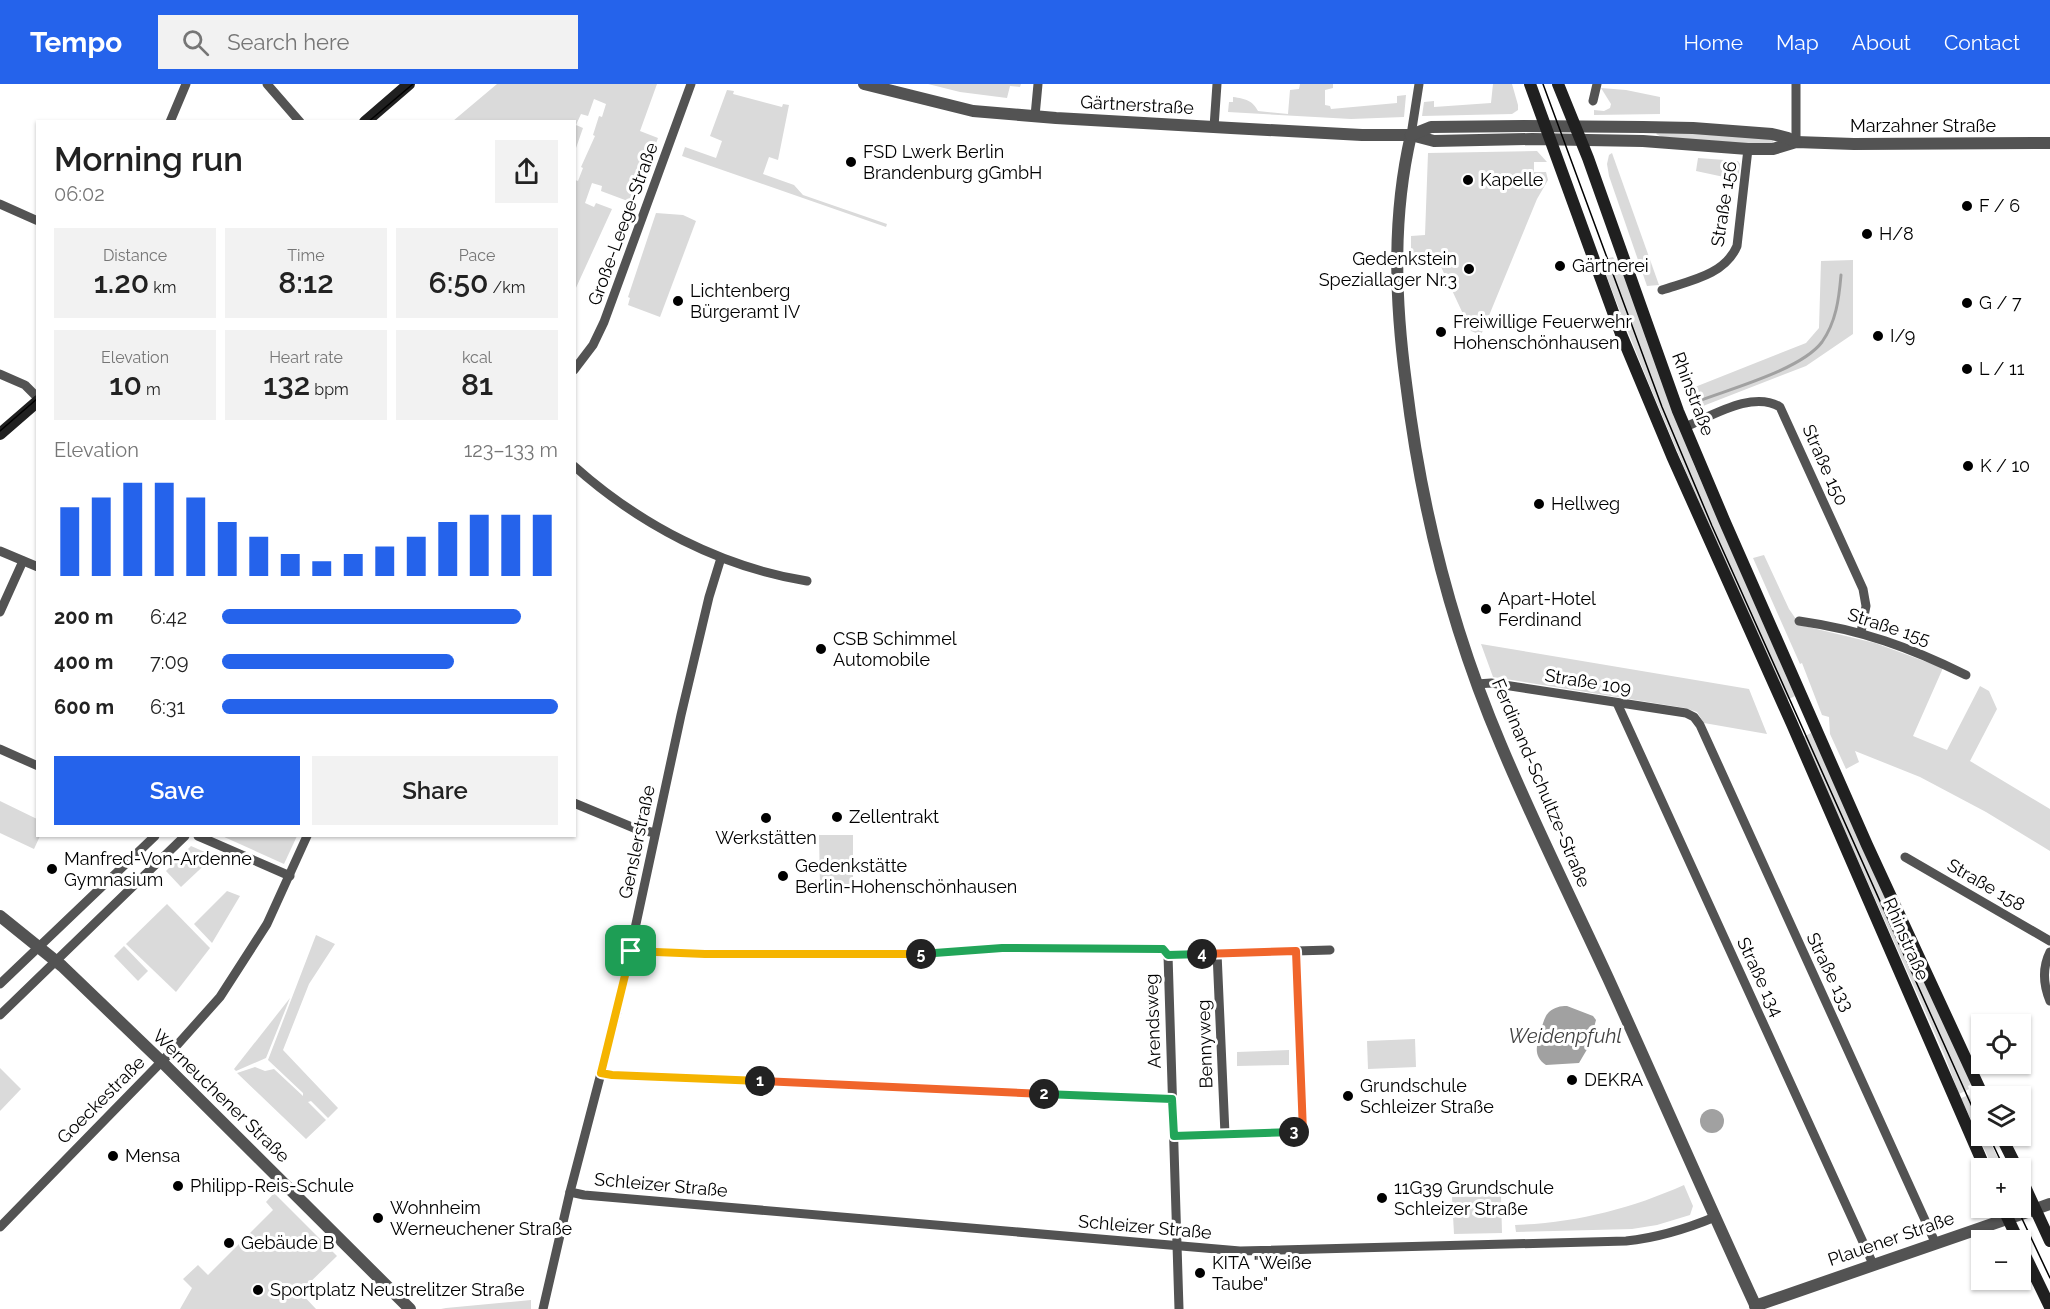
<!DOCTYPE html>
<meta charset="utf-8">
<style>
body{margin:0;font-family:Raleway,sans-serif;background:#f2f2f2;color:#222;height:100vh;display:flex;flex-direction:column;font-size:22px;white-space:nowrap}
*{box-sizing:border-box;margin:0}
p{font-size:20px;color:#767676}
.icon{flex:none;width:33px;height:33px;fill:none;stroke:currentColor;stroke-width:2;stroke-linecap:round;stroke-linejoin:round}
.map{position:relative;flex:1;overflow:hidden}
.sheet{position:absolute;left:36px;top:36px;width:540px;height:717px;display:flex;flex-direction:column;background:#fff;border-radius:0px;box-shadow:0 2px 4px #0004}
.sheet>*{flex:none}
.controls{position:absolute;left:1971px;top:930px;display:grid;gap:12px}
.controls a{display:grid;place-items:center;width:60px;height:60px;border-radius:0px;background:#fff;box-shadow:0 2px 4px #0004;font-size:30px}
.pin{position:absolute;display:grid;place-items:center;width:51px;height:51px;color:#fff;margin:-26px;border-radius:12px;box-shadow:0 3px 9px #0006}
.km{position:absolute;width:30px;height:30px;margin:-15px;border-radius:50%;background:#222;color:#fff;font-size:16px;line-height:30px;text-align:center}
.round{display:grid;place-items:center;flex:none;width:63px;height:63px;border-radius:0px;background:#f2f2f2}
.summary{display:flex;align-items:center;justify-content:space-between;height:102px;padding:0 18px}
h1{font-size:33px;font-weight:600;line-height:45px}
.stats{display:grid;grid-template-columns:repeat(3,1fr);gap:9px;height:102px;padding:6px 18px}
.stats div{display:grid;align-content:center;border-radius:0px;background:#f2f2f2;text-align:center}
.stats b{font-size:30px;font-weight:600}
.stats small{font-size:16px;font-weight:400}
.stats p{font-size:16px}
.chart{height:168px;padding:12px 18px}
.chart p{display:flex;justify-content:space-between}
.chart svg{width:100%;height:108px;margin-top:6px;stroke:#2563eb;stroke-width:6}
.action{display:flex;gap:12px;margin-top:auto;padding:12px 18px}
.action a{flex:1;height:69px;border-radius:0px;background:#2563eb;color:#fff;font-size:24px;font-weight:600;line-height:69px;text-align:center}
.action a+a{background:#f2f2f2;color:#222}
ul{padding:0 18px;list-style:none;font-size:20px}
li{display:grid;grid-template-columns:96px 72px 1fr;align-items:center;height:45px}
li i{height:15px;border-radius:8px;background:#2563eb}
header{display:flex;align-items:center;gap:36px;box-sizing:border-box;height:84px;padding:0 30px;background:#2563eb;color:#fff}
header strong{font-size:28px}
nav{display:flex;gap:33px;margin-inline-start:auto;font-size:21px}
.search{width:420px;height:54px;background:#f2f2f2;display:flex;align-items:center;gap:15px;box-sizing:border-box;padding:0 21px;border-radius:0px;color:#767676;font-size:22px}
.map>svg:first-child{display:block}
.green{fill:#dadada}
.water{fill:#a1a1a1}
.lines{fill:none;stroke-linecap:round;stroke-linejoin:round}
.stream{stroke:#a1a1a1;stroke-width:3}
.minor{stroke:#535353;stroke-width:9}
.tertiary{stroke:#535353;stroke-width:12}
.secondary{stroke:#202020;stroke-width:12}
.tram{stroke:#000;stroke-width:1.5}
.split-1-casing{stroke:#fff;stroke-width:12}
.split-2-casing{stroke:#fff;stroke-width:12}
.split-3-casing{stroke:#fff;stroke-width:12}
.split-4-casing{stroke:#fff;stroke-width:12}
.split-5-casing{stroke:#fff;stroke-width:12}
.split-6-casing{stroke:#fff;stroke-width:12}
.split-1{stroke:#f5b400;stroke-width:8}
.split-2{stroke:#f0652b;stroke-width:8}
.split-3{stroke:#22a559;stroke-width:8}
.split-4{stroke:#f0652b;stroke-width:8}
.split-5{stroke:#22a559;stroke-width:8}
.split-6{stroke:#f5b400;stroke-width:8}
.poi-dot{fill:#000;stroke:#fff;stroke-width:2}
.labels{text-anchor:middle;stroke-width:6;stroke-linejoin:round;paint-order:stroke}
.street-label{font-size:18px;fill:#000;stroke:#fff}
.poi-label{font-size:18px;fill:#000;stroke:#fff;text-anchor:start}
.water-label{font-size:20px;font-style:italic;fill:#424242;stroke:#fff}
</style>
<header>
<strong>Tempo</strong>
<div class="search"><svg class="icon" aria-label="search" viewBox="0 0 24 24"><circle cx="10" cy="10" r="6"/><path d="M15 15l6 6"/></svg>Search here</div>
<nav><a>Home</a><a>Map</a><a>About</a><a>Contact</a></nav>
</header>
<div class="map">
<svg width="2050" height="1225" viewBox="0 0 2050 1225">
<rect width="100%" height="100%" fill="#fff"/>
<g class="green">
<path d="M497,0H657L640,47L658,54L633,119L601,107L602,102L592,99L585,119L594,123L596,119L612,125L575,206V96L578,97L583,84L581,83L595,52L593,51L599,32L602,33L606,20L594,15L588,32L581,30L576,41L583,44L576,64L574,38L453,37Z"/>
<path d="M928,0H1021L1020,3L1010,2L1007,14L960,8Z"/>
<path d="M1300,0H1333V4L1325,6V21L1330,22L1331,25L1397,19V12L1406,11L1404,33L1351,35L1228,28L1229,18H1233V13C1246,15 1252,16 1258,27L1288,30L1290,6L1299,5Z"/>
<path d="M1493,0H1512L1518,21V26L1512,30L1422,32L1424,18L1434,17V23L1491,19Z"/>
<path d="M1601,4L1626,6L1660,13V30L1594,31V26L1604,27L1610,24L1611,20Z"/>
<path d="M727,6L734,7L733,10L782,23L783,20L789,21L778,76L769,73L763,90L794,101L803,111L887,140L886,143L682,72L685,63L716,74L722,57L710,52Z"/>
<path d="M1659,47L1774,54L1773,59H1740L1662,53L1656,50Z"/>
<path d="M1537,67L1547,78H1534V88H1546L1548,96L1537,115L1481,251L1471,247L1436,172L1429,171L1411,179V152L1425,151L1428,69Z"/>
<path d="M1612,69L1659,201L1647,202L1609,92L1607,80L1609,71Z"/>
<path d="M1698,74L1738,77L1740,80L1738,96L1696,87Z"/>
<path d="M656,129L683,131L696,137L660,233L628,221L630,214L628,213Z"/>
<path d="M1613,173L1615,177L1618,175L1694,381L1795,612L1787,616C1723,472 1657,328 1602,180L1606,178L1605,175Z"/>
<path d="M1853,176V250L1806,282L1703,322L1695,303L1806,259L1819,244L1821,177Z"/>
<path d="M1764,471L1789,525L1800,541L1875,559L1943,584L1913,652L1947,666L1980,602L1989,607L1997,625L1970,677L2050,725V767L1986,728L1920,693L1855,667L1859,678L1846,685L1830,650L1829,633L1822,631L1802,579L1800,580L1753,474Z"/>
<path d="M1481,560L1749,605L1767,650L1704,639L1697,628L1685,624L1493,593Z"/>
<path d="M1811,649L1972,1000L1968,1002L1969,1005L1959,1010L1944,970L1803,653Z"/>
<path d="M0,717L37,735L38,752H40L34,765L0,749Z"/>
<path d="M819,751H853V805L820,806Z"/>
<path d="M222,752H297L284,780Z"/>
<path d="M191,762L214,772L181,803L166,787Z"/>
<path d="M227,807L240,812L212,859L194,840Z"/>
<path d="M167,820L210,864L176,908L126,860Z"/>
<path d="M316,851L335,860L309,900L283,966L338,1024L328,1034L311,1017L308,1018L326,1036L306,1055L237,989L255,983L265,987L274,985L303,1012V1009L268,976Z"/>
<path d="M124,862L148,887L138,897L114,872Z"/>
<path d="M290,914L266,974L236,987L234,985Z"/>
<path d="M1415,955L1416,983L1368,985L1367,957Z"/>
<path d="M1289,966V981L1237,982V968Z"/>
<path d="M0,984L21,1005L0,1027Z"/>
<path d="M1969,1011L1981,1039L1982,1052H1987L2003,1084H1993L1961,1014Z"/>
<path d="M1684,1101L1693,1122L1690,1131L1657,1141L1632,1145L1516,1148L1515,1141C1575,1139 1630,1125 1684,1101Z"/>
<path d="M274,1109L337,1172L300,1208L316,1225H180L192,1204L183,1195L198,1181L208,1191L273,1126L266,1118Z"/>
<path d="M1501,1112L1502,1149L1454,1150L1452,1113Z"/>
<path d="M531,1216V1225H441L446,1224Z"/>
</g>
<g class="water">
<path d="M1567,922L1593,932L1596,936L1589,962L1579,979L1546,981C1532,972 1537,959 1541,946C1543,940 1544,933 1549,928C1555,923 1560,922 1567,922Z"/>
<circle cx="1712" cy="1037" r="12"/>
</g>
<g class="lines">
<path class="stream" d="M1696,318C1729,305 1801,286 1822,258C1836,238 1839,215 1841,191"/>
<g class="minor">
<path d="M267,0L300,38"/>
<path d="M1796,0V58"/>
<path d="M1593,17L1597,0"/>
<path d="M1035,32L1038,0"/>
<path d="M170,38L186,0"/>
<path d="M1214,43L1217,0"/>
<path d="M1411,51L1419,0"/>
<path d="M0,120L38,137"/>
<path d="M1662,206C1689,197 1725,191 1737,162L1748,65"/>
<path d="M574,286L593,261L604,238L691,0"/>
<path d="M0,290L25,301L38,314"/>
<path d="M1685,343C1712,332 1753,306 1780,323L1863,505L1866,522L1861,548"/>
<path d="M574,382C640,441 721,483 807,497"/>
<path d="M0,467L38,483"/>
<path d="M0,528L23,477"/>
<path d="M1799,537C1862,546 1909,563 1966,591"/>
<path d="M1477,600L1491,599L1686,629L1694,633L1700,641L1935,1158"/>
<path d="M1617,619L1873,1180"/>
<path d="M0,665L38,682"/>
<path d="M574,719L634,744L655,749"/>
<path d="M198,752L290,792"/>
<path d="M1905,773L2050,857"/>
<path d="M631,867L705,870H934L1002,864L1163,865L1168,871L1179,1225"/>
<path d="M2050,868C2042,884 2043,900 2050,917"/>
<path d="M1217,869L1225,1050"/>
<path d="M1168,871L1330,866"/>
<path d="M0,900L155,752"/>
<path d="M0,931L185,752"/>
<path d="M601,989L612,991L1172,1015"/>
<path d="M1174,1052L1303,1048L1296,867"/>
<path d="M570,1108L584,1111L1240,1167L1626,1157C1656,1154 1686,1145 1715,1133"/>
<path d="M0,1143L170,969L220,913L267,840L307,752"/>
<path d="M543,1225L570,1108L617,928L681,631L709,513L721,474"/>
</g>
<g class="tertiary">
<path d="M864,0L973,27L1056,34L1231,44L1362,51H1411L1434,57L1532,55L1643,57L1748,65H1773L1796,58L1854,60L2050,59"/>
<path d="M1411,51C1392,133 1395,216 1406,299C1421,423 1452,546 1501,661C1534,740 1572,816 1608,894C1658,1004 1706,1115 1757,1225"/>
<path d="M1411,51L1431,43L1524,42L1643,43L1693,44L1772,50L1788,54L1796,58"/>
<path d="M0,832L62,882L162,978L410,1225"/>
<path d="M1755,1222L2050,1120"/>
</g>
<g class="secondary">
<path d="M1530,0L1621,250L1672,372L1792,640L1985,1084"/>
<path d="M1558,0L1588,74L1678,327L1724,436L1867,761L1983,1012"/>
<path d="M365,38L409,0"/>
<path d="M0,350L38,317"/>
<path d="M2001,1052L2017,1084"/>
<path d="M2020,1092L2050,1157"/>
<path d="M2003,1124L2018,1156"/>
<path d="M2020,1161L2050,1223"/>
</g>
<g class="tram">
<path d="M1543,0L1662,323L1712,442L1982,1045"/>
<path d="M368,38L413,0"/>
<path d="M0,347L38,314"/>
<path d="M1989,1052L2004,1084"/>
<path d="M2017,1124L2050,1194"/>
</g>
</g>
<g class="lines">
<g class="split-1-casing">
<path id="split-1" d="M631,867L601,989L612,991L760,997"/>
</g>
<g class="split-2-casing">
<path id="split-2" d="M760,997L1044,1010"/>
</g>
<g class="split-3-casing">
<path id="split-3" d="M1044,1010L1172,1015L1174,1052L1294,1048"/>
</g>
<g class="split-4-casing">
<path id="split-4" d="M1202,870L1296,867L1303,1048H1294"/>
</g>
<g class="split-5-casing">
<path id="split-5" d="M921,870L1002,864L1163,865L1168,871L1202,870"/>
</g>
<g class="split-6-casing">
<path id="split-6" d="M631,867L705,870H921"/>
</g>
<use href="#split-1" class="split-1"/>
<use href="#split-2" class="split-2"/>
<use href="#split-3" class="split-3"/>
<use href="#split-4" class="split-4"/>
<use href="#split-5" class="split-5"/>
<use href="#split-6" class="split-6"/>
</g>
<g class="poi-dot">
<circle cx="851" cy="78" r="6"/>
<circle cx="1468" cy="96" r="6"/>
<circle cx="1967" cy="122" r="6"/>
<circle cx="1867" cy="150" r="6"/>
<circle cx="1560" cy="182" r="6"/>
<circle cx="1469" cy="185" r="6"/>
<circle cx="678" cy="217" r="6"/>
<circle cx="1967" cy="219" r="6"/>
<circle cx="1441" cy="248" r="6"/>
<circle cx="1878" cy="252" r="6"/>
<circle cx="1967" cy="285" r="6"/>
<circle cx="1968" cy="382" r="6"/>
<circle cx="1539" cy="420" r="6"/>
<circle cx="1486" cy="525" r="6"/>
<circle cx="821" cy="565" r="6"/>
<circle cx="837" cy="733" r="6"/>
<circle cx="766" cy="734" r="6"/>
<circle cx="52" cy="785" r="6"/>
<circle cx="783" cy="792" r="6"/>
<circle cx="1572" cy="996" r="6"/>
<circle cx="1348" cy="1012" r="6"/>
<circle cx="113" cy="1072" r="6"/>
<circle cx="178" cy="1102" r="6"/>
<circle cx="1382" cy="1114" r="6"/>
<circle cx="378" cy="1134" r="6"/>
<circle cx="229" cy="1159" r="6"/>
<circle cx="1200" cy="1189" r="6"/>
<circle cx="258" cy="1206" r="6"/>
</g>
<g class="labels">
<g class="street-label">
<text transform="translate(1137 21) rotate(3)" y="6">Gärtnerstraße</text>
<text x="1923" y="48">Marzahner Straße</text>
<text transform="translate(1724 120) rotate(-81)" y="6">Straße 156</text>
<text transform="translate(623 140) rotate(-70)" y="6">Große-Leege-Straße</text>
<text transform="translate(1693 310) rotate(69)" y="6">Rhinstraße</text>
<text transform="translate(1825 381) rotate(66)" y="6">Straße 150</text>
<text transform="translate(1889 543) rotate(18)" y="6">Straße 155</text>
<text transform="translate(1588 598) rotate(9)" y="6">Straße 109</text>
<text transform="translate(1541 699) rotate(67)" y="6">Ferdinand-Schultze-Straße</text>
<text transform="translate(637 758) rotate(-78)" y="6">Genslerstraße</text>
<text transform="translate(1986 801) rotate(30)" y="6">Straße 158</text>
<text transform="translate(1906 855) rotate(66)" y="6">Rhinstraße</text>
<text transform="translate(1830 888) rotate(64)" y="6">Straße 133</text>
<text transform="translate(1760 893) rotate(65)" y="6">Straße 134</text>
<text transform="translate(1153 937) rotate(-92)" y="6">Arendsweg</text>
<text transform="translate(1205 960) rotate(-92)" y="6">Bennyweg</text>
<text transform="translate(221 1012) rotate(44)" y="6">Werneuchener Straße</text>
<text transform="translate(101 1016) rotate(-45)" y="6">Goeckestraße</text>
<text transform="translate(661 1101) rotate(5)" y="6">Schleizer Straße</text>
<text transform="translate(1145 1143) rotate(5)" y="6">Schleizer Straße</text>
<text transform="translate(1891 1155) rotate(-19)" y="6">Plauener Straße</text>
</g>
<g class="poi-label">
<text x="863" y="74">FSD Lwerk Berlin<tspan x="863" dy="21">Brandenburg gGmbH</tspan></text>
<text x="1480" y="102">Kapelle</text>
<text x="1979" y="128">F / 6</text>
<text x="1879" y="156">H/8</text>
<text x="1457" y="181" text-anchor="end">Gedenkstein<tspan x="1457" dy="21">Speziallager Nr.3</tspan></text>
<text x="1572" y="188">Gärtnerei</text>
<text x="690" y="213">Lichtenberg<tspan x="690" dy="21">Bürgeramt IV</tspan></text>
<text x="1979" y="225">G / 7</text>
<text x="1453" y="244">Freiwillige Feuerwehr<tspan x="1453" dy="21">Hohenschönhausen</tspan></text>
<text x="1890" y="258">I/9</text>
<text x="1979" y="291">L / 11</text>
<text x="1980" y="388">K / 10</text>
<text x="1551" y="426">Hellweg</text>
<text x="1498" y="521">Apart-Hotel<tspan x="1498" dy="21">Ferdinand</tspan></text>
<text x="833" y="561">CSB Schimmel<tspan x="833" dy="21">Automobile</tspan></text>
<text x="849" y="739">Zellentrakt</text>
<text x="766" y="760" text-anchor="middle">Werkstätten</text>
<text x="64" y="781">Manfred-Von-Ardenne<tspan x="64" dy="21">Gymnasium</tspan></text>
<text x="795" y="788">Gedenkstätte<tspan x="795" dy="21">Berlin-Hohenschönhausen</tspan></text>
<text x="1584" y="1002">DEKRA</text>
<text x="1360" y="1008">Grundschule<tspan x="1360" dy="21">Schleizer Straße</tspan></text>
<text x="125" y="1078">Mensa</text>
<text x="190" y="1108">Philipp-Reis-Schule</text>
<text x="1394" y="1110">11G39 Grundschule<tspan x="1394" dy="21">Schleizer Straße</tspan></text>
<text x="390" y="1130">Wohnheim<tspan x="390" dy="21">Werneuchener Straße</tspan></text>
<text x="241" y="1165">Gebäude B</text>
<text x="1212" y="1185">KITA "Weiße<tspan x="1212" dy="21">Taube"</tspan></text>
<text x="270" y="1212">Sportplatz Neustrelitzer Straße</text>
</g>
<g class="water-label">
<text x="1565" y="959">Weidenpfuhl</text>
</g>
</g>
</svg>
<div class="controls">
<a><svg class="icon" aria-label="locate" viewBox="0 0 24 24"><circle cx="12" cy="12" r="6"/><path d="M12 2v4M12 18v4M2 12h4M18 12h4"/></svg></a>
<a><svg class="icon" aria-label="layers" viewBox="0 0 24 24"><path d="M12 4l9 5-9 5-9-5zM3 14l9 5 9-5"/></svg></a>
<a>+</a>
<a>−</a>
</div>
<div class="pin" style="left:631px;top:867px;background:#1e9e55"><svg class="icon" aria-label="arrive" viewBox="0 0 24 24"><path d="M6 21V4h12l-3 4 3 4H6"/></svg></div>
<b class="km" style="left:760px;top:997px">1</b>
<b class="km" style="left:1044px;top:1010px">2</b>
<b class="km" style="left:1294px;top:1048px">3</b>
<b class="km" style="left:1202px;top:870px">4</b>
<b class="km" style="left:921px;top:870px">5</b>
<section class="sheet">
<div class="summary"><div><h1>Morning run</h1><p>06:02</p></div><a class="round"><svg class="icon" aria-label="share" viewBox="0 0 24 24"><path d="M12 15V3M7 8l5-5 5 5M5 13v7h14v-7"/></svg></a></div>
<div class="stats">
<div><p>Distance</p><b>1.20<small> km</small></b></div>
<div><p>Time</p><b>8:12</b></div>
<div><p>Pace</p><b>6:50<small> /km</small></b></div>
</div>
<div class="stats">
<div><p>Elevation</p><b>10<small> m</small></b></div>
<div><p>Heart rate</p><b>132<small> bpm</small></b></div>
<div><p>kcal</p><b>81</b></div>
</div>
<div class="chart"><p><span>Elevation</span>123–133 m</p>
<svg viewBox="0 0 160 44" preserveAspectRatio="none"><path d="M5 44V16M15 44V12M25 44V6M35 44V6M45 44V12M55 44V22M65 44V28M75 44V35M85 44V38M95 44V35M105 44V32M115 44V28M125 44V22M135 44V19M145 44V19M155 44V19"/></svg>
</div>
<ul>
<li><b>200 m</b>6:42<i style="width:89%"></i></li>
<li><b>400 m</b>7:09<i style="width:69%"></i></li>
<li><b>600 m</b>6:31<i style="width:100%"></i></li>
</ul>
<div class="action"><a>Save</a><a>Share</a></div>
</section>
</div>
